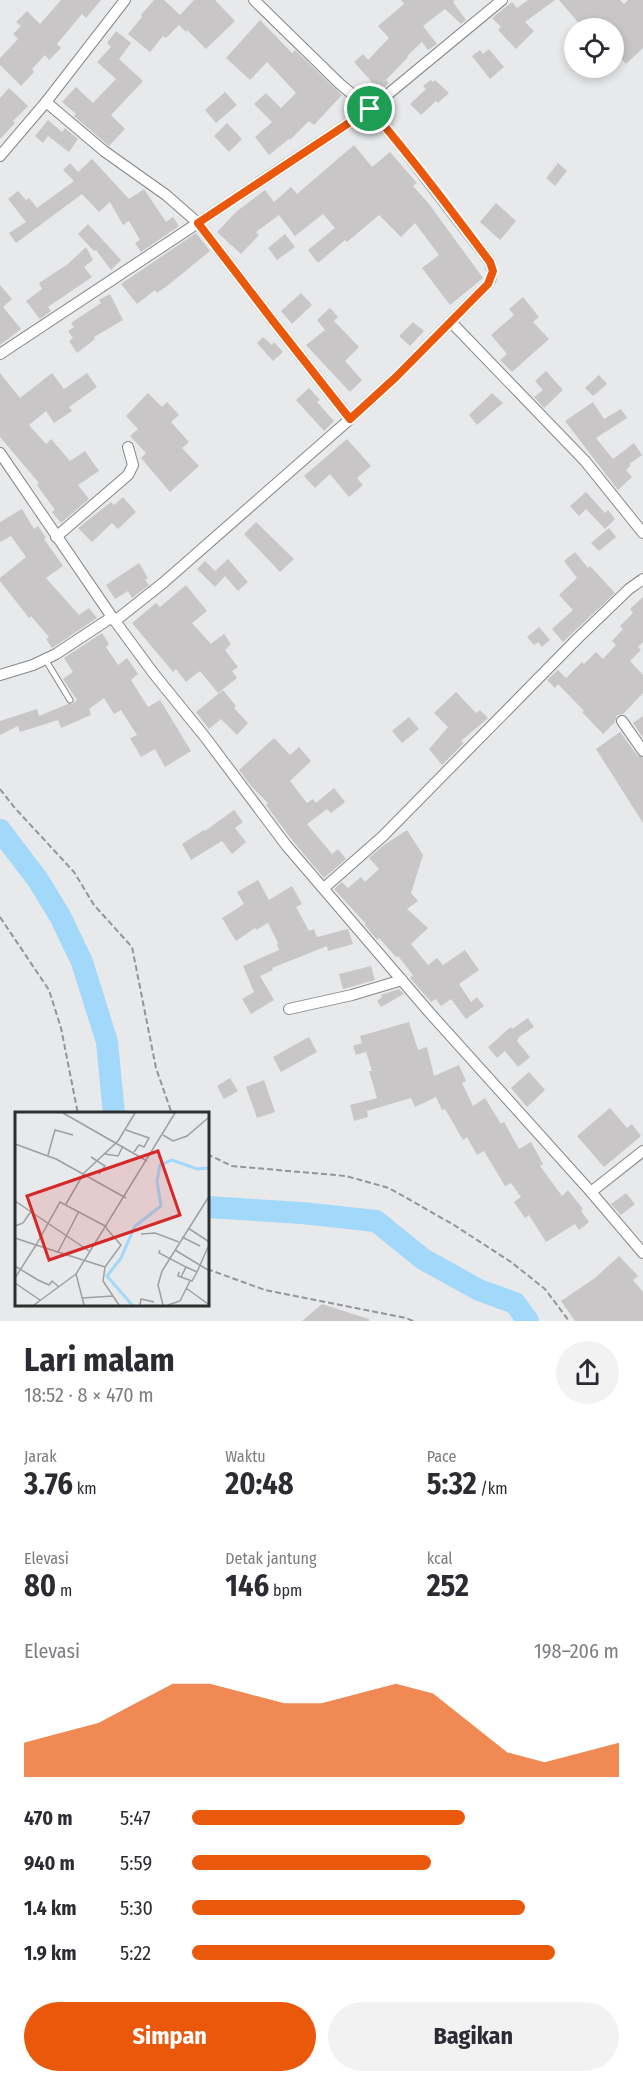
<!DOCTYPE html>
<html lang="id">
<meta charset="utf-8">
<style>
body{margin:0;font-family:"Fira Sans Condensed",sans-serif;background:#f2f2f3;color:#2b2b33;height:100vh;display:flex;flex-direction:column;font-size:22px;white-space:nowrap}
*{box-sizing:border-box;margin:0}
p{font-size:20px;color:#7c7c81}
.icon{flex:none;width:33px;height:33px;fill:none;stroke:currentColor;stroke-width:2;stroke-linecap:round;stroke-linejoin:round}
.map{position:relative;height:1321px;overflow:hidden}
.drawer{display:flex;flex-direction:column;background:#fff;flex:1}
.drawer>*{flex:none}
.fabs{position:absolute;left:564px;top:18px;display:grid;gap:12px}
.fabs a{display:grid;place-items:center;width:60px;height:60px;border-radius:50%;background:#fff;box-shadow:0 3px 9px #0003;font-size:30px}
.pin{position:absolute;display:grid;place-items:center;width:51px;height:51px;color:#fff;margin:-26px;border:3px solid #fff;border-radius:50%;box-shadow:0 2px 6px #0007}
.round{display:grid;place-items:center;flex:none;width:63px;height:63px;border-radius:32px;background:#f2f2f3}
.head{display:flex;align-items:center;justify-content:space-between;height:102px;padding:0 24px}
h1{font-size:33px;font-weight:700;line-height:45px}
.stats{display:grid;grid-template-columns:repeat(3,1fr);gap:9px;height:102px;padding:6px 24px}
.stats div{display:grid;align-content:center}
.stats b{font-size:30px;font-weight:700}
.stats small{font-size:16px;font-weight:400}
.stats p{font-size:16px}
.chart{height:168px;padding:12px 24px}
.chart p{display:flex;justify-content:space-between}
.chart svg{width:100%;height:108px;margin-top:6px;fill:#ea580c;opacity:.7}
.primary-button{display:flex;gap:12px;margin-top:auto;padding:12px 24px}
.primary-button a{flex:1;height:69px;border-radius:36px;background:#ea580c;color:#fff;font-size:24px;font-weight:700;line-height:69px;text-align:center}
.primary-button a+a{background:#f2f2f3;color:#2b2b33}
ul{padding:0 24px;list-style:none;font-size:20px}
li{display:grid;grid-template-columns:96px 72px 1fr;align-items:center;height:45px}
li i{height:15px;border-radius:8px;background:#ea580c}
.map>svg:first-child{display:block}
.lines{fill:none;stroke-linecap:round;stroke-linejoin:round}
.river{stroke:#a2d8f9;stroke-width:22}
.building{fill:#c9c6c8}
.lane-casing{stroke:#858789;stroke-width:7}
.street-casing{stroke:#858789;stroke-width:12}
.path{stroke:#939596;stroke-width:2;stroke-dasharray:6 3;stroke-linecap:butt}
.lane{stroke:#fff;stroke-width:5}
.street{stroke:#fff;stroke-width:10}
.route-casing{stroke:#fff;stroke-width:12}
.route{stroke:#ea580c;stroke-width:8}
.inset-river{fill:none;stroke:#a2d8f9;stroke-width:3}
.inset-road{fill:none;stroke:#9d9fa0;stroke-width:1.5}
.view{fill:#d62828;fill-opacity:0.15;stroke:#d62828;stroke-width:3}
.inset-edge{fill:none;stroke:#2e2f2f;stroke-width:3}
</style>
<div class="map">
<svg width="643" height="1321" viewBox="0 0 643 1321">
<rect width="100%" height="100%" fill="#e7e9eb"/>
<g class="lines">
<g class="river">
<path d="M0,830L38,880L60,916L82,962L107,1042L114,1114"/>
<path d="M207,1207L302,1213L376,1221L423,1259L479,1290L515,1303L528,1321"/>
</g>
</g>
<g class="building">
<path d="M61,0H101L86,18L82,14L57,44L61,48L49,60L45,55L32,69L34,72L21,86L0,65V58L18,39L13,34L21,26L16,22L27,11L40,24Z"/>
<path d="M154,0H164L180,15L194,0H215L235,21L206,49L187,30L186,32L179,25L166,38L163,36L150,52L128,34L142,17L141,15Z"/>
<path d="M401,0H455L453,2L466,20L461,24L445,9L423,26L437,44L428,50L422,42L407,56L408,57L386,80L389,83L380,91L354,62L363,54L368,60L389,38L378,26L404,4Z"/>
<path d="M528,0H555L525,22L534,31L516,49L498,30L501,27L492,18L512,2L517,8Z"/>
<path d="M559,0H620L624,4L628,0H643V48L626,64L614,51V28H583Z"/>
<path d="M260,20L292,53L295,50L342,95L314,125L309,121L290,140L289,139L269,155L255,137L272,122L254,104L266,93L281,108L296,93L267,62L250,80L226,58Z"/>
<path d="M116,31L131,43L119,59L143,81L111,115L125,129L109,146L74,116L76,114L62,102L76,87L93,103L116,79L97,62L111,47L107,43Z"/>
<path d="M489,49L504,67L490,79L472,56L480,50L483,54Z"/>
<path d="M431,80L433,82L435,80L449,93L438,103L436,101L421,115L410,104L426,89L423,86Z"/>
<path d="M9,88L28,106L13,121L15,123L0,139V98Z"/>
<path d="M225,92L237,105L216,123L205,110Z"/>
<path d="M48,120L62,132L65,128L78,139L69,152L48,136L43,143L35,136Z"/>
<path d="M227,123L242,139L229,152L214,136Z"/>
<path d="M354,145L372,167L390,152L417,183L413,186L429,204L483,278L450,305L422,268L439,255L415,223L401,237L379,215L347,242L345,240L318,263L308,250L335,228L323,214L295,236L279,215L256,232L259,235L241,254L217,232L236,212L265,190L274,202L291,187L297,194Z"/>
<path d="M92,159L129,199L144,189L166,222L173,217L179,226L141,252L135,243L140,240L129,221L123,225L110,202L99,212L82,194L16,243L9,233L26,222L8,199L18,191L26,200L29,198L37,208L74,181L63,170L70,163L78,172Z"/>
<path d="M558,163L567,171L555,186L546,178Z"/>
<path d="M496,203L516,221L500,240L480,222Z"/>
<path d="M88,224L121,260L111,270L96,250L94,251L78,234Z"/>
<path d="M196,233L210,251L167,286L157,293L155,290L137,304L121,284Z"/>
<path d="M285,234L295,247L277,260L268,248Z"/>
<path d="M86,247L93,260L84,267L92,277L48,307L51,311L40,319L26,301L42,289L39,283L68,264Z"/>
<path d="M0,285L12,299L3,307L21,329L0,345Z"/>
<path d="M301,293L312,305L292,324L281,311Z"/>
<path d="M110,294L123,320L94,337L95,339L77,353L69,341L73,338L68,331L74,327L71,323L101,303L99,300Z"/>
<path d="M523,297L539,317L533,322L549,339L512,372L500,360L507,354L491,335L514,315L509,309Z"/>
<path d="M330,308L338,317L334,321L359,347L345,361L362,380L350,392L306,345L325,330L317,320Z"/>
<path d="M413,322L424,331L410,346L399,336Z"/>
<path d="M263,337L272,345L274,342L283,352L273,361L257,343Z"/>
<path d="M546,371L563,390L544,408L534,397L543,390L535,381Z"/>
<path d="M0,373L20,398L52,373L64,389L87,373L97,387L69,407L72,411L54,423L46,411L29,425L46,444L51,439L70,461L85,451L99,471L78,485L89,499L61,523L52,512L55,510L37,485L39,483L0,437Z"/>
<path d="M599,375L607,384L593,396L585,388Z"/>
<path d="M309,388L320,400L317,402L334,421L324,431L296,400Z"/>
<path d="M148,393L162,407L167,402L179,415L171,422L189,442L182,448L199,466L170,492L141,458L146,453L130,436L138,429L126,416Z"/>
<path d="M492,393L503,403L477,425L469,415Z"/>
<path d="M593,402L604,419L621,409L627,418L596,438L613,459L634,443L642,455L629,464L631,465L626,470L632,477L618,490L565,421Z"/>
<path d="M347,439L371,466L357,478L363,485L349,497L330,474L315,488L304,476Z"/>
<path d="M586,492L605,513L608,510L615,519L605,529L586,509L579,516L570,506Z"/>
<path d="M123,497L136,512L118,529L112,523L92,542L78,528L111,502L114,505Z"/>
<path d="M22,509L34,529L38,526L46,538L44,539L63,566L46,578L79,615L89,608L97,618L52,648L46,639L49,637L31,616L29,618L0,581V578L26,557L11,536L0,542V522Z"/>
<path d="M256,522L294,559L280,572L244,534Z"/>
<path d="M609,528L616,537L599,551L591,543Z"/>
<path d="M575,552L588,568L590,566L615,593L563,642L552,629L573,610L559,595L577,578L564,561Z"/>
<path d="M228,559L248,582L238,591L225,576L215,587L197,569L205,561L215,571Z"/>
<path d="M139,563L148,578L145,580L149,585L132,598L128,591L115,599L106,585Z"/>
<path d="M186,585L207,611L192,623L211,644L224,634L231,644L225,650L238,667L232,671L237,678L218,693L200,671L186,682L176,669L173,672L132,623L156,603L160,607Z"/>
<path d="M643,597V642L638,647L641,650L630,661L643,675V693L623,714L617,715L615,722L603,734L582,712L584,711L558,684L555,688L547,680L558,670L566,678L582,662L584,664L596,652L603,659L616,645L612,641L623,629L620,626L633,613L630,609Z"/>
<path d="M539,627L550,640L542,647L538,642L534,645L527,637Z"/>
<path d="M102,633L109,644L106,647L118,665L127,658L138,674L131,680L148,707L160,700L191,751L165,767L155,749L141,757L130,738L137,735L121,710L114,714L104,698L89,709L91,715L61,728L58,720L20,732L18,726L0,735V721L37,709L39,716L68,704H72L77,700L63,679L73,672L64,658Z"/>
<path d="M223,690L236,706L234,708L248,723L237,735L221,719L209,729L196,712Z"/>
<path d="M456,692L476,713L480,710L488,718L461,741L464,743L442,765L429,749L448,727L434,713Z"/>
<path d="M643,716V738L633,723Z"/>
<path d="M409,717L419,729L402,743L392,731Z"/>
<path d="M620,732L637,755L643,758V823L596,749Z"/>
<path d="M274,738L290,755L299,747L311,761L290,781L307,803L313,799L316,803L334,788L345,802L331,813L327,809L307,824L332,854L338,849L346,859L324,878L292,840L266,805L268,803L252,787L239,770Z"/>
<path d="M234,810L243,822L235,828L246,842L232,854L222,841L191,860L182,844L204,830L205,831Z"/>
<path d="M407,830L423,855L411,893L418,901L407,909L428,928L411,944L428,965L437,958L443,965L465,950L479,970L459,984L471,1002L477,997L484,1006L466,1019L451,999L441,1006L436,999L431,1002L410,978L413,975L398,956L396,957L379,938L377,940L364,924H366L334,889L342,882L348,888L361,877L365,882L379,869L369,858L384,845Z"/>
<path d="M258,880L269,900L292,886L302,904L296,907L309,931L314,929L317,937L348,929L353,944L328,951L327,946L272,968L273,970L260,976L274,1000L251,1014L242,999L254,992L243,966L279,950L277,944L278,943L268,923L256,930L255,928L236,941L222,918L244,904L237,892Z"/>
<path d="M371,966L375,980L343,989L339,974Z"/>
<path d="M399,989L404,994L381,1007L377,1001L382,997L381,995Z"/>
<path d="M528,1018L534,1027L519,1037L517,1041L530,1057L518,1067L505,1051L497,1058L488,1047L511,1027L512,1029Z"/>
<path d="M409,1022L418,1050L427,1047L434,1076L459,1065L466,1081L462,1083L473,1106L485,1098L501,1124L504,1122L519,1149L531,1142L543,1164L540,1166L562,1196L568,1190L583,1209L581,1211L589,1222L579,1230L575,1224L546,1242L529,1215L525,1218L514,1202L521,1197L511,1183L505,1186L484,1151L477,1155L467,1137L463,1140L445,1109L442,1110L436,1097L415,1107L411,1098L367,1111L368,1117L354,1121L350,1105L377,1098L369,1071H372L366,1052L356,1055L353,1046L362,1043L360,1036Z"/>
<path d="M309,1037L317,1052L281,1072L273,1057Z"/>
<path d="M529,1072L545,1090L527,1107L511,1088Z"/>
<path d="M230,1078L238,1091L224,1099L217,1086Z"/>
<path d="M264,1080L275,1112L257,1118L246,1087Z"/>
<path d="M610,1108L627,1128L632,1124L641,1136L604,1167L577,1136Z"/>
<path d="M626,1193L635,1204L621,1215L611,1204Z"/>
<path d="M619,1256L638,1276L633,1280L643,1292V1321H575L561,1301L595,1278Z"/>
<path d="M322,1304L369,1319V1321H302Z"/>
</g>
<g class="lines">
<g class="lane-casing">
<path id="lane" d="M45,659L70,700"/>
</g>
<g class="street-casing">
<g id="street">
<path d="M46,102L104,151L166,195L198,223L273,321L350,419"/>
<path d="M0,156L46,102L125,0"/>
<path d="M451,322L585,461L643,533"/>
<path d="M0,354L370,109L502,0"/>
<path d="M0,453L112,617L154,674L205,737L286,845L429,1012L591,1192L643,1253"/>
<path d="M56,537L128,475L133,465L128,447"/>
<path d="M115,621L163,583L350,419L396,377L488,284C493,275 493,271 490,262L404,150L370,109L340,84L254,0"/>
<path d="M0,675L33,665L56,654L112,617"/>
<path d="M622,721L643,751"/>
<path d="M324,888L383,836L578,638L629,589L643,579"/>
<path d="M289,1009L352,995L402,980"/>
<path d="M591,1192L643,1151"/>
</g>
</g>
<g class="path">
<path d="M0,789L14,807L74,872L94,905L132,947L156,1068L172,1114"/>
<path d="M0,917L49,990L61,1028L78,1114"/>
<path d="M207,1154L232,1166L346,1176L389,1188L454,1225L511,1262L545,1289L569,1321"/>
<path d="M207,1269L265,1290L406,1318L413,1321"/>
</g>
<use href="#lane" class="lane"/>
<use href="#street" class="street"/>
</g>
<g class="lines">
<g class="route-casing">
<path id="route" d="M370,109C412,158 451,210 490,262L493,271L488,284L396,377L350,419L273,321L198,223Z"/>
</g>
<use href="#route" class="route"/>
</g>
<g transform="translate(15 1112)">
<rect width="194" height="194" fill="#e7e9eb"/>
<path class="inset-river" d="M117,193L92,164L106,146L120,114L146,94L142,69L145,53L157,48L182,57L193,56"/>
<path class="inset-road" d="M48,1L132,49M111,18L134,26L129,35L124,33L119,40M148,23L158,29L172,24L193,6M0,32L41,47L111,86M90,42L103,44L108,34M33,43L40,18L58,23M76,45L90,54L84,62M0,89L74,139M51,92L69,61L103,29L120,1M0,114L8,111L17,98M91,116L106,133L90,155L88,169L104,193M173,116L193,129M126,122L140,121L164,130M167,125L185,134M0,126L21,133L45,90L92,115M145,138L144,141L171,155L166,165M160,138L193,158M43,140L64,99M0,154L23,168L34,173L37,169L44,175M171,155L182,160L193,135M164,160L163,164L177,169L182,160M0,166L21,133L90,155M0,171L25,188M171,176L193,192M67,186L98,184M19,193L61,162M69,193L61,162L160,1M125,193L126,187L139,190M148,193L143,173L147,159L193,86M153,193L165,189L175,169"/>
<path class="view" d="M143,39L165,103L34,148L12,84Z"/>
<rect width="194" height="194" class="inset-edge"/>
</g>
</svg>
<div class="fabs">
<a><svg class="icon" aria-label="locate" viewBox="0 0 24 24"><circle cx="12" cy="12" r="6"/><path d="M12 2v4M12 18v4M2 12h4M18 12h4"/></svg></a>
</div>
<div class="pin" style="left:370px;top:109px;background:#1e9e55"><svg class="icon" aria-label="arrive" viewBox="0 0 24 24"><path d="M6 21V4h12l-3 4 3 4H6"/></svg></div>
</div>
<section class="drawer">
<div class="head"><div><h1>Lari malam</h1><p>18:52 · 8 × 470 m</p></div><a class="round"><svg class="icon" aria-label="share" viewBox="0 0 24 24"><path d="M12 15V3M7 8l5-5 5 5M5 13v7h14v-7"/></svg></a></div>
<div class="stats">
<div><p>Jarak</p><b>3.76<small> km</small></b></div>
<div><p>Waktu</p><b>20:48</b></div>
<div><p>Pace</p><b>5:32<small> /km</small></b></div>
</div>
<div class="stats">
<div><p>Elevasi</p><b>80<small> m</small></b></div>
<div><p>Detak jantung</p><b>146<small> bpm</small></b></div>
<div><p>kcal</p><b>252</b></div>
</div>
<div class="chart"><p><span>Elevasi</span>198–206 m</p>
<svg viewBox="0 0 160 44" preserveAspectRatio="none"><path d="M0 44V30L10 26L20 22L30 14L40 6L50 6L60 10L70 14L80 14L90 10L100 6L110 10L120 22L130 34L140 38L150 34L160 30V44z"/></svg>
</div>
<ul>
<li><b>470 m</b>5:47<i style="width:64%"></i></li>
<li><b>940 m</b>5:59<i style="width:56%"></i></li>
<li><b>1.4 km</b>5:30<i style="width:78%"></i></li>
<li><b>1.9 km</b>5:22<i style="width:85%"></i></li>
</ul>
<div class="primary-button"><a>Simpan</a><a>Bagikan</a></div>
</section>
